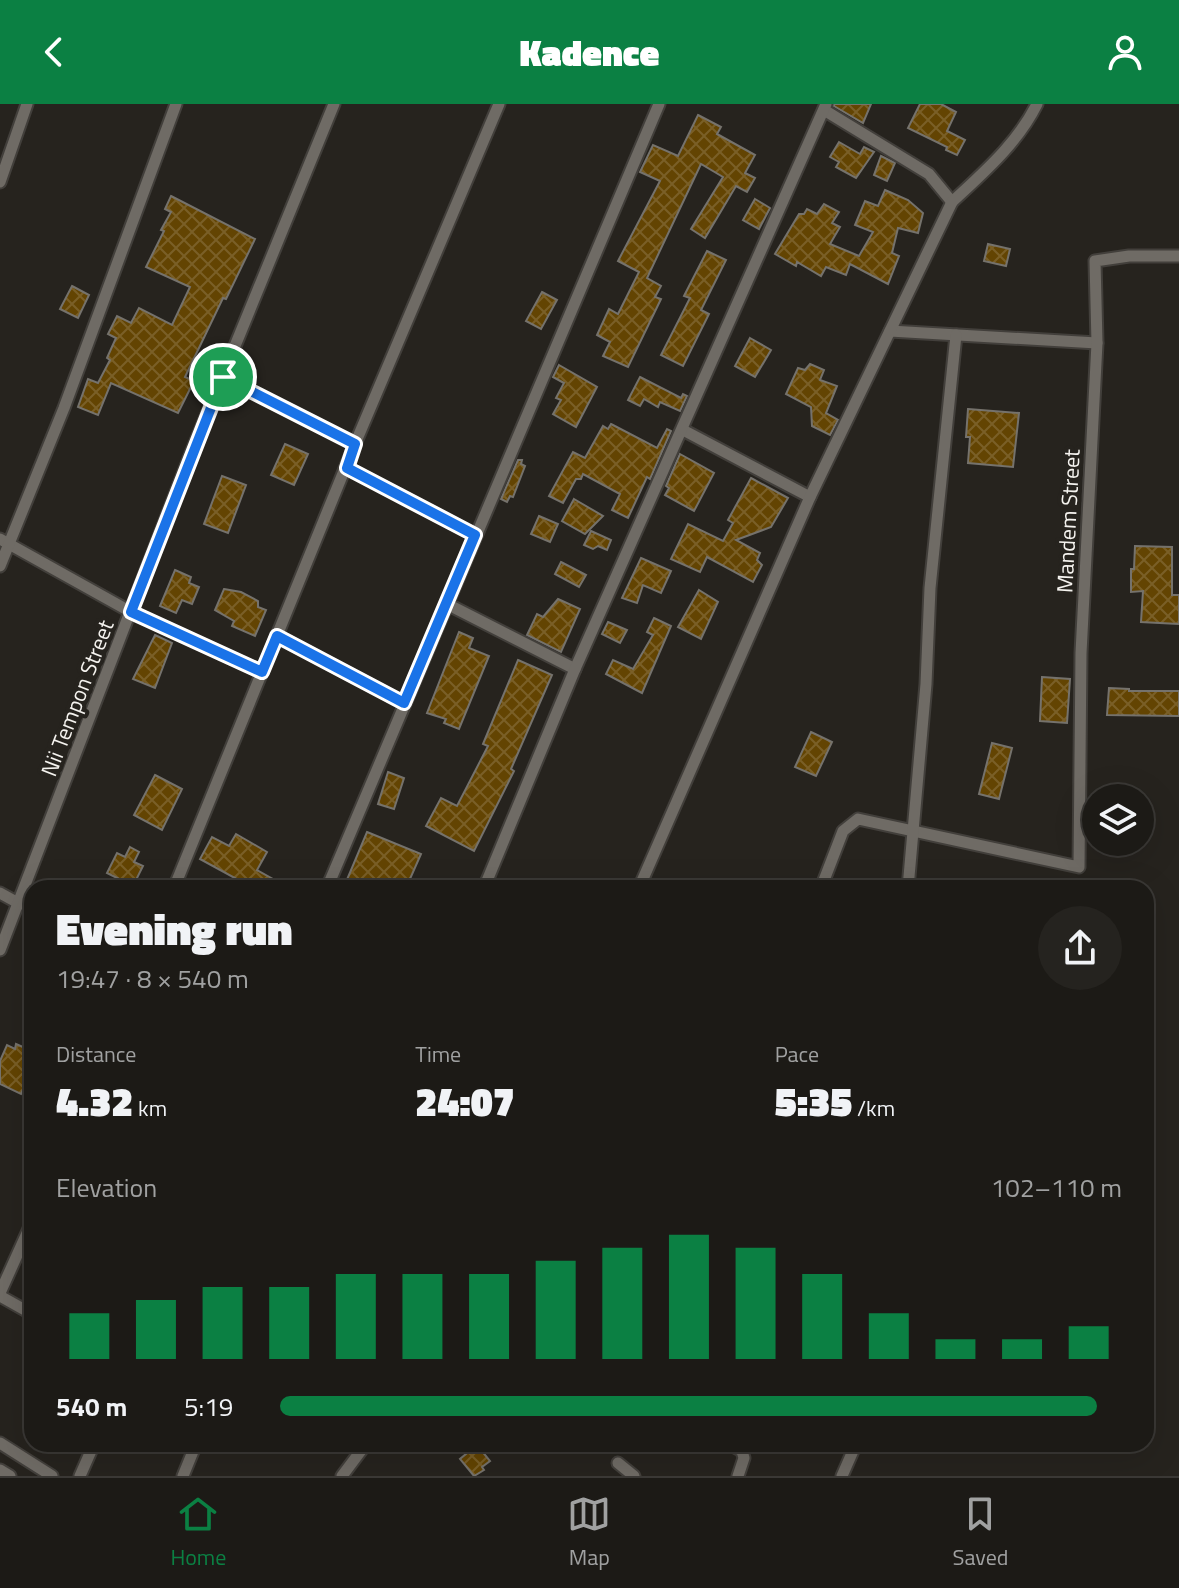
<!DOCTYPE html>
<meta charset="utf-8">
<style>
body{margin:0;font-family:"Titillium Web",sans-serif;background:#25231f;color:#f1f3f6;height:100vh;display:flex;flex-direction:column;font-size:30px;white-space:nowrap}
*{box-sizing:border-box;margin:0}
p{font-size:26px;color:#a0a1a1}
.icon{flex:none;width:44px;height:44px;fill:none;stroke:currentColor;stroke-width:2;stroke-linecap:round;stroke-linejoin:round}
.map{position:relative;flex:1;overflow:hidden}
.panel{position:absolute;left:24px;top:776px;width:1130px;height:572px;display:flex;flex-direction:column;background:#1c1a16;border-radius:24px;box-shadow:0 8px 32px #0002,0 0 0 2px #3a3835}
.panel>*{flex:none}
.buttons{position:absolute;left:1082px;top:680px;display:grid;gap:16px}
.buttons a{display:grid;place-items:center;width:72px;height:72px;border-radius:50%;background:#1c1a16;box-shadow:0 8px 32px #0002,0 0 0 2px #3a3835;font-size:40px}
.pin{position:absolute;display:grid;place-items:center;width:68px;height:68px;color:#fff;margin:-34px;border:4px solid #fff;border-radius:50%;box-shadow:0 2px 8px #0007}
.round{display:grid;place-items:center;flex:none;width:84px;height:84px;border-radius:42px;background:#25231f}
.headline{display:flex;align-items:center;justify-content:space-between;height:136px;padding:0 32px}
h1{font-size:44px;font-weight:800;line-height:60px}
.figures{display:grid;grid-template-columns:repeat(3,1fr);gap:12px;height:136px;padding:8px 32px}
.figures div{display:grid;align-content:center}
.figures b{font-size:40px;font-weight:800}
.figures small{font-size:22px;font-weight:400}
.figures p{font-size:22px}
.chart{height:224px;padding:16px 32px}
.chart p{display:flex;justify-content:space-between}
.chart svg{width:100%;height:144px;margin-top:8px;stroke:#0b8043;stroke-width:6}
ul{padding:0 32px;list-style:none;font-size:26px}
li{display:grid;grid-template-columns:128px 96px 1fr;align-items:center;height:60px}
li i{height:20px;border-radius:10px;background:#0b8043}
header{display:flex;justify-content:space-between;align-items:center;height:104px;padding:0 32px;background:#0b8043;color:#fff;font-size:36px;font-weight:800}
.dock{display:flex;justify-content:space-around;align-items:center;height:112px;border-top:2px solid #3a3835;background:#1c1a16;font-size:22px;color:#a0a1a1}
.dock a{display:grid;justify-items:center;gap:4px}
.dock .active{color:#0b8043}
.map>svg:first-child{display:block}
.building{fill:url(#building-cross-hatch);stroke:#75726c;stroke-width:2}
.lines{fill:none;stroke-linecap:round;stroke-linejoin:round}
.minor-casing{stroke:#423f3b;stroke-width:15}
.minor{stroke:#6f6b65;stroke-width:11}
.route-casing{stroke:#fff;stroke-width:16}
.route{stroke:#1a73e8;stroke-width:10}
.labels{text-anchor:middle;stroke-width:8;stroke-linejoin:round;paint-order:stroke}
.street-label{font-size:22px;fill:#f5f3ef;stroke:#26231e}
</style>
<header><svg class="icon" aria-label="back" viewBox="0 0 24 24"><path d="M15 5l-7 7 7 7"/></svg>Kadence<svg class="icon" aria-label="person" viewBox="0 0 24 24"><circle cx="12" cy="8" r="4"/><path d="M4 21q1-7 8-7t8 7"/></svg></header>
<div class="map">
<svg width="1179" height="1372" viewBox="0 0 1179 1372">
<defs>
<pattern id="building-cross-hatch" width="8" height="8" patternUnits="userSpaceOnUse" patternTransform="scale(2)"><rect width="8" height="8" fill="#634402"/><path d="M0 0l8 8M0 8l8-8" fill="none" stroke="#7a5f27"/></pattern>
</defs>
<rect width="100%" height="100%" fill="#26231e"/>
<g class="building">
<path d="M834,0H871L863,19L834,2Z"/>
<path d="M920,0H941L956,8L947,27L965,36L957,51L946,46L947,43L908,24Z"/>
<path d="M698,11L721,23L717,30L755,51L745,69L755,74L747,88L736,82L705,134L691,125L723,73L701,60L647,174L661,182L655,193L661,195L628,263L603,252L610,238L597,231L609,205L618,210L639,168L618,157L660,77L640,68L653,41L678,52Z"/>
<path d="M839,38L860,50L864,43L874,48L856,74L836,63L839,58L830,53Z"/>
<path d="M881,52L895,59L887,77L874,71Z"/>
<path d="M885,86L908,96L923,109L918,129L898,124L892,149L899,152L888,180L850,160L846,171L826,163L821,172L797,158L796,162L775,150L799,110H804L807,105L817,110L824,100L839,108L832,119L840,123L830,140L859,152L873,128L855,121L865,97L878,102Z"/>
<path d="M171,92L255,135L226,195L223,194L185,273L194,277L178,309L111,279L98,311L78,303L88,275L98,279L110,256L107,254L116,234L108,230L117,212L131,219L139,204L172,221L190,183L146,163L164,127L161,126L171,108L165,105Z"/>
<path d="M755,95L770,104L759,125L743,116Z"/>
<path d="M988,140L1010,145L1006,162L984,157Z"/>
<path d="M707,147L726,156L701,206L709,210L683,262L661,251L690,194L684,192Z"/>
<path d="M72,182L89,191L78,214L60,205Z"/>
<path d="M542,188L557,196L541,225L526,217Z"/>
<path d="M750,234L771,246L755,273L735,262Z"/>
<path d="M810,260L824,266L820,276L837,282L826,309L838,316L830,331L812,322L811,303L786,290L798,264L805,266Z"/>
<path d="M559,261L597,283L576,323L553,310L561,296L556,294L564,279L553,273Z"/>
<path d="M640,273L681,294L683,290L687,292L680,307L660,298L658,303L644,295L640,302L628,296Z"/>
<path d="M968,305L1019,309L1013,363L968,359L970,333H966Z"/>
<path d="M611,320L657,344L667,325L671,327L650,375L647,373L628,414L612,406L620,390L583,370L581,375H576L563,399L549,392L573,348L585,354L603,322L608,325Z"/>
<path d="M285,340L308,350L294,381L271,371Z"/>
<path d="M680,350L714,369L694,407L665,391L669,384L666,382Z"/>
<path d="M518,356H522L521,360L525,362L513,393L510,392L507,398L501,395Z"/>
<path d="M222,372L246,381L228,429L204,420Z"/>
<path d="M751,374L788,394L771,423L736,436L760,449L757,456L762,461L753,478L707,453L700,468L671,455L688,420L723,437L733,419L728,416Z"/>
<path d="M574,395L603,412L585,430L562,417Z"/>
<path d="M539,412L558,420L550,438L531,430Z"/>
<path d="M591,427L611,436L607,446L598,442L593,445L584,441Z"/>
<path d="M1135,442L1172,443V491H1179V520L1141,518L1143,487L1131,488V465H1134Z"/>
<path d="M641,454L671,467L661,489L643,481L637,499L622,494Z"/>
<path d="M561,458L586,471L579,483L555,470Z"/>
<path d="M175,466L191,473L189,479L199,483L192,500L182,496L176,509L160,502Z"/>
<path d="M224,485L241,488L258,497V503L266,506L255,532L232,522L234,517L215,506Z"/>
<path d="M699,486L718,498L701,535L678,523Z"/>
<path d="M558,495L580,505L561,548L527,531L537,510L543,513Z"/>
<path d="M654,514L671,522L642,589L606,570L613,556L633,565L653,531L647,528Z"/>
<path d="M608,518L627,526L620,539L602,530Z"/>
<path d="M459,528L473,534L469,544L489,552L459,625L444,619L446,615L427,609Z"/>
<path d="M155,531L172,539L155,584L133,575Z"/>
<path d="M518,556L552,571L511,665L514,667L474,747L426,722L441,694L457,702L488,642L483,640Z"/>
<path d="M1042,573L1070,575L1067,619L1040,617Z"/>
<path d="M1109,584L1129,585V587H1179V612L1107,611Z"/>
<path d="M811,628L832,638L816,672L795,663Z"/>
<path d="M992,639L1012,644L999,695L979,690Z"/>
<path d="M388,668L404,674L394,705L378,700Z"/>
<path d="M155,671L182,685L162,726L134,711Z"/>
<path d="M367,728L421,750L406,784H360L346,778Z"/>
<path d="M236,730L267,748L257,766L289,784H263L256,780L253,784L200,755L212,733L229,742Z"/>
<path d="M130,743L139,748L134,758L143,762L133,782L107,769L117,749L125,753Z"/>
<path d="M16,940L32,947V966L21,990L0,980V957L7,941L15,945Z"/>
<path d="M477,1341L490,1357L482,1363L484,1366L474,1372L460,1355Z"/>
</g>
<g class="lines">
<g class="minor-casing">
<g id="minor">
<path d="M824,6L929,70L952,98"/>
<path d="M0,78L27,0"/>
<path d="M890,227L1097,239"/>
<path d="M223,273L355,340"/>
<path d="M683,326L810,393"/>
<path d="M347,364L475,431"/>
<path d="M0,435L131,508L262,568"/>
<path d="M0,462L64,304L176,0"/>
<path d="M447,500L575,565"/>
<path d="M277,532L404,599"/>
<path d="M174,784L355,340L499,0"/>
<path d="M327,784L659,0"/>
<path d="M484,784L575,565L826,0"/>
<path d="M639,784L810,393L952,98C984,68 1017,40 1037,0"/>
<path d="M821,784L843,727L858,715L1079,763L1081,549L1097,239L1095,157L1129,152H1179"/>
<path d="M908,784L926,580L930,484L956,231"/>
<path d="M0,789L20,800"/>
<path d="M0,846L192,347L334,0"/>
<path d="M0,1189L32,1118"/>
<path d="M0,1192L32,1210"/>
<path d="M0,1339L52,1372"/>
<path d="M729,1340L742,1347L744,1354L738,1372"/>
<path d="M618,1359L634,1372"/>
<path d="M0,1366L10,1372"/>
<path d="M80,1372L94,1340"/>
<path d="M183,1372L196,1340"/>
<path d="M342,1372L366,1340"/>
<path d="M842,1372L856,1340"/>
</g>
</g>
<use href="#minor" class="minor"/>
</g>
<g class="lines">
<g class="route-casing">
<path id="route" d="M223,273L355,340L347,364L475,431L404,599L277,532L262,568L131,508Z"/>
</g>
<use href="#route" class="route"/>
</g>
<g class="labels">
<g class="street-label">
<text transform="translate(1068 417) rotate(-87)" y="8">Mandem Street</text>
<text transform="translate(77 594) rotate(-69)" y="8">Nii Tempon Street</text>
</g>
</g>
</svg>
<div class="buttons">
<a><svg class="icon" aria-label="layers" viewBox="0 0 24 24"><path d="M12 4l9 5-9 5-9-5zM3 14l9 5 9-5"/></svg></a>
</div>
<div class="pin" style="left:223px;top:273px;background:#1e9e55"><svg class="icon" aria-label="arrive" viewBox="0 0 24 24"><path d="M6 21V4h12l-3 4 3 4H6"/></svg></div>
<section class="panel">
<div class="headline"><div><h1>Evening run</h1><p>19:47 · 8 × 540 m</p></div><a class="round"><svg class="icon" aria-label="share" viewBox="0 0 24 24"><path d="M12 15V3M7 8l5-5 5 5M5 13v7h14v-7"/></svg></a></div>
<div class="figures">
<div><p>Distance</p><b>4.32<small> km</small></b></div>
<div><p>Time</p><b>24:07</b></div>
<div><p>Pace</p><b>5:35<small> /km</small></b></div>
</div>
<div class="chart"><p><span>Elevation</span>102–110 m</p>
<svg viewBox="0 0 160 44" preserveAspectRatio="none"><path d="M5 44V30M15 44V26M25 44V22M35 44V22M45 44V18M55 44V18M65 44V18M75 44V14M85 44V10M95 44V6M105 44V10M115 44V18M125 44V30M135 44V38M145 44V38M155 44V34"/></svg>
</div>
<ul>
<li><b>540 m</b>5:19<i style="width:97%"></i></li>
</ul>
</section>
</div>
<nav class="dock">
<a class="active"><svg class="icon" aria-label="home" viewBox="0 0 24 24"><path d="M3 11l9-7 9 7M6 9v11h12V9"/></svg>Home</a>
<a><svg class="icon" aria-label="map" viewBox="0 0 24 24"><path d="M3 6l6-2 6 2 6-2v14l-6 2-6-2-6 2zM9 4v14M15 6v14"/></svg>Map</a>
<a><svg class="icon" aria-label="saved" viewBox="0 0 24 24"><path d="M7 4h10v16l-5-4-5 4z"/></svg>Saved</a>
</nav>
